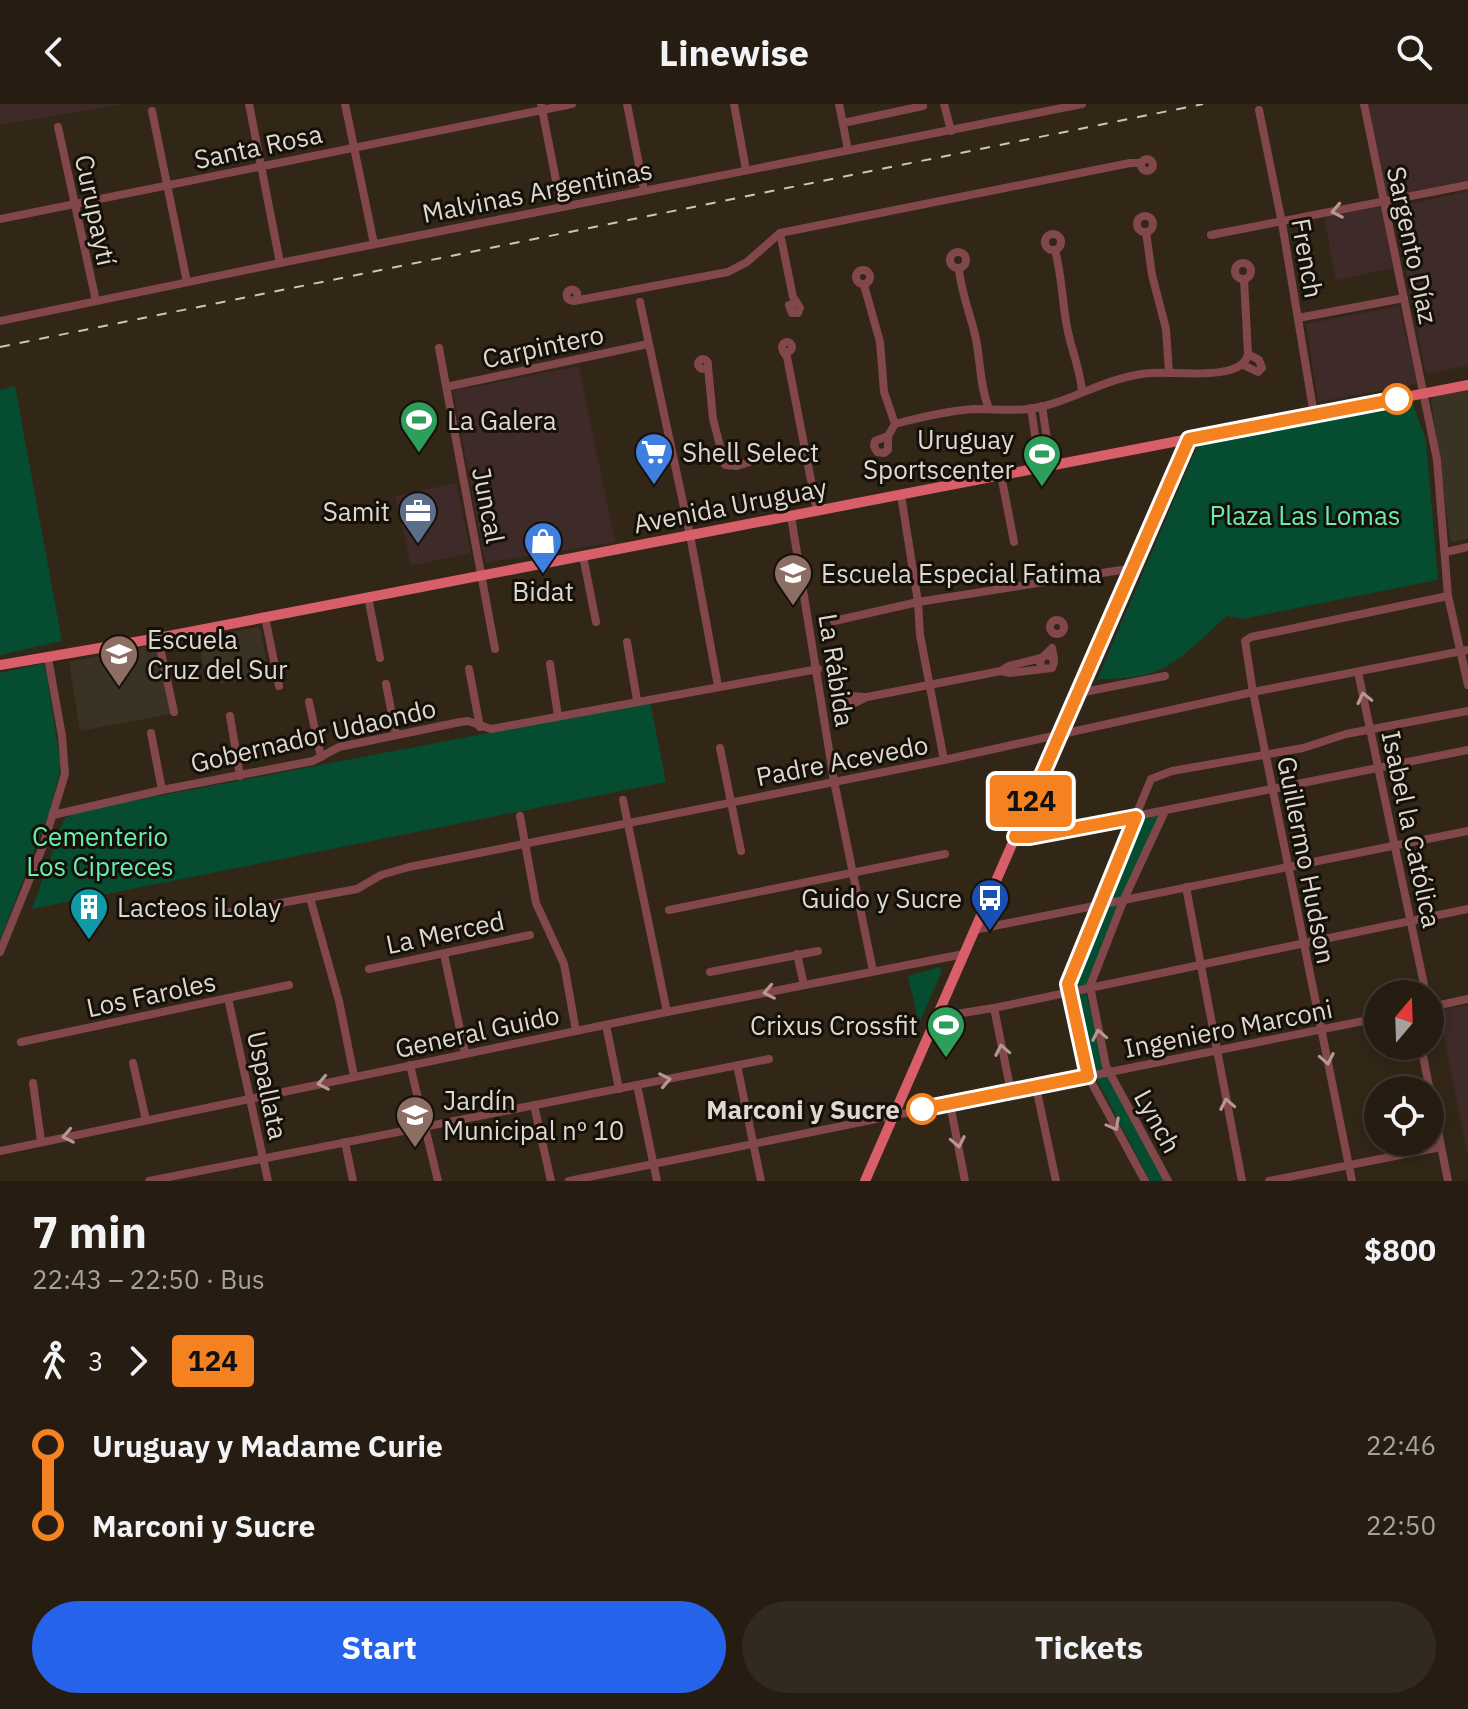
<!DOCTYPE html>
<meta charset="utf-8">
<style>
:root{--surface:#261c11;--page:#32291f;--text:#f1f3f6;--muted:#a4a19f;--line:#423a31;--accent:#2563eb}
body{margin:0;font-family:"IBM Plex Sans",sans-serif;background:var(--page);color:var(--text);height:100vh;display:flex;flex-direction:column;font-size:30px;white-space:nowrap}
*{box-sizing:border-box;margin:0}
p{font-size:26px;color:var(--muted)}
.icon{flex:none;width:44px;height:44px;fill:none;stroke:currentColor;stroke-width:2;stroke-linecap:round;stroke-linejoin:round}
.map{position:relative;height:1077px;overflow:hidden}
.drawer{display:flex;flex-direction:column;background:var(--surface);flex:1}
.drawer>*{flex:none}
.badge{padding:0 16px;border-radius:6px;font-size:28px;line-height:52px}
.needle{width:52px;rotate:19deg}
.buttons{position:absolute;left:1364px;top:876px;display:grid;gap:16px}
.buttons a{display:grid;place-items:center;width:80px;height:80px;border-radius:50%;background:var(--surface);box-shadow:0 4px 12px #0003,0 0 0 2px var(--line);font-size:40px}
.map>.badge{position:absolute;translate:-50% -50%;box-shadow:0 0 0 4px #fff}
.legs{display:flex;align-items:center;gap:12px;height:88px;padding:0 32px;font-size:26px}
.legs p{margin-inline-start:auto}
.head{display:flex;align-items:center;justify-content:space-between;height:136px;padding:0 32px}
h1{font-size:44px;font-weight:700;line-height:60px}
.button{display:flex;gap:16px;margin-top:auto;padding:16px 32px}
.button a{flex:1;height:92px;border-radius:48px;background:var(--accent);color:#fff;font-size:32px;font-weight:700;line-height:92px;text-align:center}
.button a+a{background:var(--page);color:var(--text)}
ul{padding:0 32px;list-style:none}
li{display:flex;align-items:center;gap:28px;height:80px;font-size:30px}
li i{display:grid;place-items:center;width:12px;height:100%;margin:0 10px;background:currentColor}
li i::after{content:'';width:20px;height:20px;margin:-10px;border:6px solid;border-radius:50%;background:var(--surface)}
li p{margin-inline-start:auto}
li:first-child i{background:linear-gradient(#0000 50%,currentColor 0)}
li:last-child i{background:linear-gradient(currentColor 50%,#0000 0)}
header{display:flex;justify-content:space-between;align-items:center;height:104px;padding:0 32px;background:var(--surface);font-size:36px;font-weight:700}
.map>svg:first-child{display:block}
.industrial{fill:#3e2a28}
.education{fill:#3a3222}
.green{fill:#054c31}
.lines{fill:none;stroke-linecap:round;stroke-linejoin:round}
.minor{stroke:#82474a;stroke-width:8}
.major{stroke:#d85f6a;stroke-width:10}
.rail{stroke:#cdc5bb;stroke-width:2;stroke-dasharray:10 10;stroke-linecap:butt}
.oneway{stroke:#b59793}
.line-1-casing{stroke:#fff;stroke-width:18}
.line-1{stroke:#f58220;stroke-width:12}
.stop-1-dot{fill:#fff;stroke:#f58220;stroke-width:4}
.labels{text-anchor:middle;dominant-baseline:central;stroke-width:6;stroke-linejoin:round;paint-order:stroke}
.street-label{font-size:26px;fill:#dfd8ce;stroke:#16100a}
.poi-label{font-size:26px;fill:#dfd8ce;stroke:#16100a;text-anchor:start}
.park-label{font-size:26px;fill:#68efb0;stroke:#16100a}
.stop-label{font-size:26px;font-weight:bold;fill:#dfd8ce;stroke:#16100a;text-anchor:end}
</style>
<header><svg class="icon" aria-label="back" viewBox="0 0 24 24"><path d="M15 5l-7 7 7 7"/></svg>Linewise<svg class="icon" aria-label="search" viewBox="0 0 24 24"><circle cx="10" cy="10" r="6"/><path d="M15 15l6 6"/></svg></header>
<div class="map">
<svg width="1468" height="1077" viewBox="0 0 1468 1077">
<rect width="100%" height="100%" fill="#322617"/>
<g class="industrial">
<path d="M0,0H124L0,21Z"/>
<path d="M1368,0H1468V78L1386,94Z"/>
<path d="M1468,87V262L1428,269L1425,267L1394,106L1396,103Z"/>
<path d="M1381,103L1393,164L1336,176L1324,113Z"/>
<path d="M1399,202L1417,280L1318,298L1306,220Z"/>
<path d="M579,262L615,438L485,459L453,287Z"/>
<path d="M456,379L471,449L411,462L395,392Z"/>
<path d="M1468,901V1053L1439,907Z"/>
</g>
<g class="education">
<path d="M1468,286V435L1453,438L1450,435L1431,295L1434,292Z"/>
<path d="M258,523L261,526L269,572L220,580L217,564L204,566L198,534Z"/>
<path d="M157,540L171,610L80,627L69,558Z"/>
</g>
<g class="green">
<path d="M15,282L62,537L0,551V286Z"/>
<path d="M1413,300L1426,337L1438,476L1243,515L1227,512C1206,530 1184,555 1159,566C1140,575 1117,574 1097,576L1196,345L1201,340Z"/>
<path d="M40,560L44,561L46,567L61,663L50,706L0,836V569Z"/>
<path d="M650,598L666,678L32,805L64,715L80,707Z"/>
<path d="M1159,711L1085,884L1104,964L1166,1077H1150L1092,966L1073,884L1102,803L1142,716Z"/>
<path d="M939,863L942,867L919,920L908,872Z"/>
</g>
<g class="lines">
<g class="minor">
<path d="M249,0L280,159"/>
<path d="M345,0L374,140"/>
<path d="M541,0L561,102"/>
<path d="M627,0L644,86"/>
<path d="M734,0L746,66"/>
<path d="M839,0L848,46"/>
<path d="M944,0L951,27"/>
<path d="M1364,0L1437,356L1448,492L1468,581"/>
<path d="M1259,6L1282,119L1314,311"/>
<path d="M152,7L187,178"/>
<path d="M843,19L923,2"/>
<path d="M58,23L96,197"/>
<circle cx="1147" cy="61" r="6"/>
<circle cx="1145" cy="120" r="8"/>
<path d="M0,115L572,0"/>
<path d="M1146,128L1152,171L1166,225L1169,269"/>
<path d="M780,129L793,193L800,204L798,209H792L789,201L797,199"/>
<circle cx="1053" cy="138" r="8"/>
<path d="M1211,131L1468,81"/>
<path d="M1055,146C1062,172 1062,197 1067,223C1071,245 1080,264 1082,287"/>
<circle cx="958" cy="156" r="8"/>
<circle cx="1243" cy="167" r="8"/>
<path d="M959,165C961,188 970,209 975,231C981,256 979,280 989,305"/>
<circle cx="863" cy="173" r="7"/>
<path d="M864,181L880,238L884,288L895,320"/>
<circle cx="572" cy="191" r="5.5"/>
<path d="M574,197L728,168L747,158L780,129L1130,59H1141"/>
<path d="M640,198L690,431L718,582"/>
<path d="M1298,214L1404,194"/>
<path d="M0,217L280,159L1082,0"/>
<circle cx="787" cy="243" r="5"/>
<path d="M439,244L495,545"/>
<path d="M783,247L787,253L817,407"/>
<circle cx="703" cy="260" r="5"/>
<path d="M1243,261L1258,268L1262,264L1259,256L1248,250"/>
<path d="M708,263L713,315L725,361L737,362L767,352L806,350"/>
<path d="M446,283L648,240"/>
<path d="M1042,302L1051,362"/>
<path d="M1031,304L1040,364"/>
<path d="M888,332L875,337L874,342L877,348L884,349L888,346V332L895,320C921,313 947,307 974,305C992,305 1011,307 1029,305C1072,299 1105,272 1152,269C1175,267 1243,278 1248,250L1244,175"/>
<path d="M1001,371L1014,438"/>
<path d="M901,391L918,498L920,531L944,656"/>
<path d="M791,412L834,677L873,867"/>
<path d="M1446,448L1468,443"/>
<path d="M583,452L596,518"/>
<path d="M368,493L380,554"/>
<path d="M265,513L279,582"/>
<circle cx="1057" cy="523" r="7"/>
<path d="M834,517L918,498L1134,464"/>
<path d="M158,534L174,608"/>
<path d="M627,538L637,596"/>
<path d="M1046,551L1052,553L1054,558L1052,564L1043,565L1039,557L1052,544L1054,555"/>
<path d="M1041,554L1009,562L1001,567L1010,569L1043,565"/>
<path d="M550,560L558,612"/>
<path d="M469,565L480,623"/>
<path d="M1358,568L1426,890"/>
<path d="M386,580L396,631"/>
<path d="M1079,589L1165,572"/>
<circle cx="845" cy="598" r="7"/>
<path d="M849,592L867,593L851,601"/>
<path d="M867,593L1001,567"/>
<path d="M309,598L321,653"/>
<path d="M230,612L240,672"/>
<path d="M151,629L162,686"/>
<path d="M720,644L741,747"/>
<path d="M623,696L667,908"/>
<path d="M1165,707L1124,795L1090,882L1106,962L1168,1077"/>
<path d="M53,711L162,686L313,657L339,643L460,618L468,617L491,625L818,565"/>
<path d="M520,712L536,799L564,860L576,927"/>
<path d="M1015,733H1030L1468,646"/>
<path d="M1186,783L1242,1077"/>
<path d="M310,794L339,897L354,972"/>
<path d="M669,806L945,750"/>
<path d="M226,809L357,785L381,771L409,763L944,656L1253,588L1468,546"/>
<path d="M974,826L1468,727"/>
<path d="M0,848L43,742L65,670L62,632L48,554"/>
<path d="M444,850L465,949"/>
<path d="M797,850L804,881"/>
<path d="M369,865L530,831"/>
<path d="M710,868L818,847"/>
<path d="M228,894L268,1077"/>
<path d="M1430,903L1468,895"/>
<path d="M994,904L1011,988"/>
<path d="M937,913L994,904L1468,805"/>
<path d="M606,921L619,985"/>
<path d="M21,938L289,881"/>
<path d="M1421,942L1448,1077"/>
<path d="M133,959L146,1016"/>
<path d="M410,961L438,1077"/>
<path d="M737,961L761,1077"/>
<path d="M33,979L41,1037"/>
<path d="M637,981L657,1077"/>
<path d="M1036,983L1056,1077"/>
<path d="M950,1000L965,1077"/>
<path d="M534,1001L551,1077"/>
<path d="M345,1038L353,1077"/>
<path d="M0,1047L667,908L964,850"/>
<path d="M149,1077L769,955"/>
<path d="M569,1077L1378,914"/>
<path d="M1145,1077L1088,972L1068,885L1099,800L1151,675L1172,667L1303,644L1346,630L1468,607"/>
<path d="M1269,1077L1441,1043"/>
<path d="M1352,1077L1253,588L1245,537L1251,533L1448,492"/>
</g>
<g class="major">
<path d="M0,561L158,534L1468,281"/>
<path d="M865,1077L1189,335"/>
</g>
<path class="rail" d="M0,243L1203,0"/>
</g>
<defs><path id="oneway-chevron" d="M-2-3.5L2.5 0L-2 3.5" fill="none" stroke-width="1.6" stroke-linecap="round" stroke-linejoin="round" transform="scale(2)"/></defs>
<g class="oneway">
<use href="#oneway-chevron" transform="translate(1337 107) rotate(169)"/>
<use href="#oneway-chevron" transform="translate(1364 594) rotate(-103)"/>
<use href="#oneway-chevron" transform="translate(769 888) rotate(169)"/>
<use href="#oneway-chevron" transform="translate(1099 931) rotate(-101)"/>
<use href="#oneway-chevron" transform="translate(1002 946) rotate(-101)"/>
<use href="#oneway-chevron" transform="translate(1327 955) rotate(79)"/>
<use href="#oneway-chevron" transform="translate(665 976) rotate(-11)"/>
<use href="#oneway-chevron" transform="translate(323 979) rotate(169)"/>
<use href="#oneway-chevron" transform="translate(1227 1000) rotate(-101)"/>
<use href="#oneway-chevron" transform="translate(1114 1021) rotate(61)"/>
<use href="#oneway-chevron" transform="translate(68 1032) rotate(169)"/>
<use href="#oneway-chevron" transform="translate(958 1038) rotate(79)"/>
</g>
<g class="lines">
<g class="line-1-casing">
<path id="line-1" d="M922,1005L1088,972L1068,880L1136,713L1030,733H1015L1189,335L1397,295"/>
</g>
<use href="#line-1" class="line-1"/>
</g>
<defs>
<g id="stadium-pin" transform="scale(2)"><path d="M0 17L-7.5 6A9.5 9.5 0 1 1 7.5 6Z" fill="#2e9e5b" stroke="#16100a"/><path d="M0-5a6.5 5 0 1 0 0 10a6.5 5 0 1 0 0-10ZM-3.5-1.8h7v3.6h-7Z" fill="#fff"/></g>
<g id="supermarket-pin" transform="scale(2)"><path d="M0 17L-7.5 6A9.5 9.5 0 1 1 7.5 6Z" fill="#3f7fe0" stroke="#16100a"/><path d="M-6-5.5h2.5l.6 2H6L4.5 2H-2.5L-4.4-4H-6ZM-1.5 3.2a1.3 1.3 0 1 0 .1 0ZM3 3.2a1.3 1.3 0 1 0 .1 0Z" fill="#fff"/></g>
<g id="office-pin" transform="scale(2)"><path d="M0 17L-7.5 6A9.5 9.5 0 1 1 7.5 6Z" fill="#5c6f8a" stroke="#16100a"/><path d="M-6-3h4V-5.5h4V-3h4V5H-6ZM-1-4.5V-3h2v-1.5ZM-6 0V1H6V0Z" fill="#fff"/></g>
<g id="shop-pin" transform="scale(2)"><path d="M0 17L-7.5 6A9.5 9.5 0 1 1 7.5 6Z" fill="#3f7fe0" stroke="#16100a"/><path d="M-5-2.5h2.3a2.7 3.5 0 0 1 5.4 0H5L5.5 6h-11ZM-1.5-2.5h3a1.5 2.3 0 0 0-3 0Z" fill="#fff"/></g>
<g id="school-pin" transform="scale(2)"><path d="M0 17L-7.5 6A9.5 9.5 0 1 1 7.5 6Z" fill="#8d6e63" stroke="#16100a"/><path d="M0-5L7-2L0 1L-7-2ZM-4 1L0 2.5L4 1V4Q0 6-4 4Z" fill="#fff"/></g>
<g id="bus-pin" transform="scale(2)"><path d="M0 17L-7.5 6A9.5 9.5 0 1 1 7.5 6Z" fill="#1a4fb4" stroke="#16100a"/><path d="M-5-6H5V4H4V6H2V4H-2V6H-4V4H-5ZM-3.5-4V0h7V-4ZM-3.5 1.2v1.5H-2V1.2ZM2 1.2v1.5H3.5V1.2Z" fill="#fff"/></g>
<g id="building-pin" transform="scale(2)"><path d="M0 17L-7.5 6A9.5 9.5 0 1 1 7.5 6Z" fill="#0f9aa8" stroke="#16100a"/><path d="M-4-6H4V6H1V3H-1V6H-4ZM-2.5-4.3h1.7v1.8h-1.7ZM.8-4.3h1.7v1.8H.8ZM-2.5-1h1.7V.8h-1.7ZM.8-1h1.7V.8H.8Z" fill="#fff"/></g>
</defs>
<g fill-rule="evenodd">
<use href="#stadium-pin" x="419" y="316"/>
<use href="#supermarket-pin" x="654" y="348"/>
<use href="#stadium-pin" x="1042" y="350"/>
<use href="#office-pin" x="418" y="407"/>
<use href="#shop-pin" x="543" y="437"/>
<use href="#school-pin" x="793" y="469"/>
<use href="#school-pin" x="119" y="550"/>
<use href="#bus-pin" x="990" y="794"/>
<use href="#building-pin" x="89" y="803"/>
<use href="#stadium-pin" x="946" y="921"/>
<use href="#school-pin" x="415" y="1011"/>
</g>
<g class="stop-1-dot">
<circle cx="1397" cy="295" r="14"/>
<circle cx="922" cy="1005" r="14"/>
</g>
<g class="labels">
<g class="street-label">
<text transform="translate(258 42) rotate(-12)">Santa Rosa</text>
<text transform="translate(537 87) rotate(-11)">Malvinas Argentinas</text>
<text transform="translate(96 106) rotate(78)">Curupaytí</text>
<text transform="translate(1413 141) rotate(78)">Sargento Díaz</text>
<text transform="translate(1308 154) rotate(80)">French</text>
<text transform="translate(543 242) rotate(-12)">Carpintero</text>
<text transform="translate(489 401) rotate(79)">Juncal</text>
<text transform="translate(730 401) rotate(-11)">Avenida Uruguay</text>
<text transform="translate(837 566) rotate(81)">La Rábida</text>
<text transform="translate(313 631) rotate(-13)">Gobernador Udaondo</text>
<text transform="translate(842 656) rotate(-11)">Padre Acevedo</text>
<text transform="translate(1412 725) rotate(78)">Isabel la Católica</text>
<text transform="translate(1307 756) rotate(79)">Guillermo Hudson</text>
<text transform="translate(445 828) rotate(-12)">La Merced</text>
<text transform="translate(151 890) rotate(-12)">Los Faroles</text>
<text transform="translate(1228 924) rotate(-11)">Ingeniero Marconi</text>
<text transform="translate(477 927) rotate(-12)">General Guido</text>
<text transform="translate(268 981) rotate(78)">Uspallata</text>
<text transform="translate(1158 1017) rotate(61)">Lynch</text>
</g>
<g class="poi-label">
<text x="447" y="316">La Galera</text>
<text x="1014" y="335" text-anchor="end">Uruguay<tspan x="1014" dy="30">Sportscenter</tspan></text>
<text x="682" y="348">Shell Select</text>
<text x="390" y="407" text-anchor="end">Samit</text>
<text x="821" y="469">Escuela Especial Fatima</text>
<text x="543" y="487" text-anchor="middle">Bidat</text>
<text x="147" y="535">Escuela<tspan x="147" dy="30">Cruz del Sur</tspan></text>
<text x="962" y="794" text-anchor="end">Guido y Sucre</text>
<text x="117" y="803">Lacteos iLolay</text>
<text x="918" y="921" text-anchor="end">Crixus Crossfit</text>
<text x="443" y="996">Jardín<tspan x="443" dy="30">Municipal nº 10</tspan></text>
</g>
<g class="park-label">
<text x="1305" y="411">Plaza Las Lomas</text>
<text x="100" y="732">Cementerio<tspan x="100" dy="30">Los Cipreces</tspan></text>
</g>
<g class="stop-label">
<text x="900" y="1005">Marconi y Sucre</text>
</g>
</g>
</svg>
<div class="buttons">
<a><svg class="needle" viewBox="-14 -14 28 28"><path d="M0-13l5 13h-10z" fill="#e53935"/><path d="M0 13l5-13h-10z" fill="#a4a19f"/></svg></a>
<a><svg class="icon" aria-label="locate" viewBox="0 0 24 24"><circle cx="12" cy="12" r="6"/><path d="M12 2v4M12 18v4M2 12h4M18 12h4"/></svg></a>
</div>
<b class="badge" style="left:1031px;top:697px;background:#f58220;color:#111">124</b>
</div>
<section class="drawer">
<div class="head"><div><h1>7 min</h1><p>22:43 – 22:50 · Bus</p></div><b>$800</b></div>
<div class="legs"><svg class="icon" aria-label="walk" viewBox="0 0 24 24"><circle cx="13" cy="4" r="2"/><path d="M13 8l-2 6 4 7M11 14l-3 7M7 12l3-4h3l4 4"/></svg>3<svg class="icon" aria-label="forward" viewBox="0 0 24 24"><path d="M9 5l7 7-7 7"/></svg><b class="badge" style="background:#f58220;color:#111">124</b></div>
<ul>
<li><i style="color:#f58220"></i><b>Uruguay y Madame Curie</b><p>22:46</p></li>
<li><i style="color:#f58220"></i><b>Marconi y Sucre</b><p>22:50</p></li>
</ul>
<div class="button"><a>Start</a><a>Tickets</a></div>
</section>
